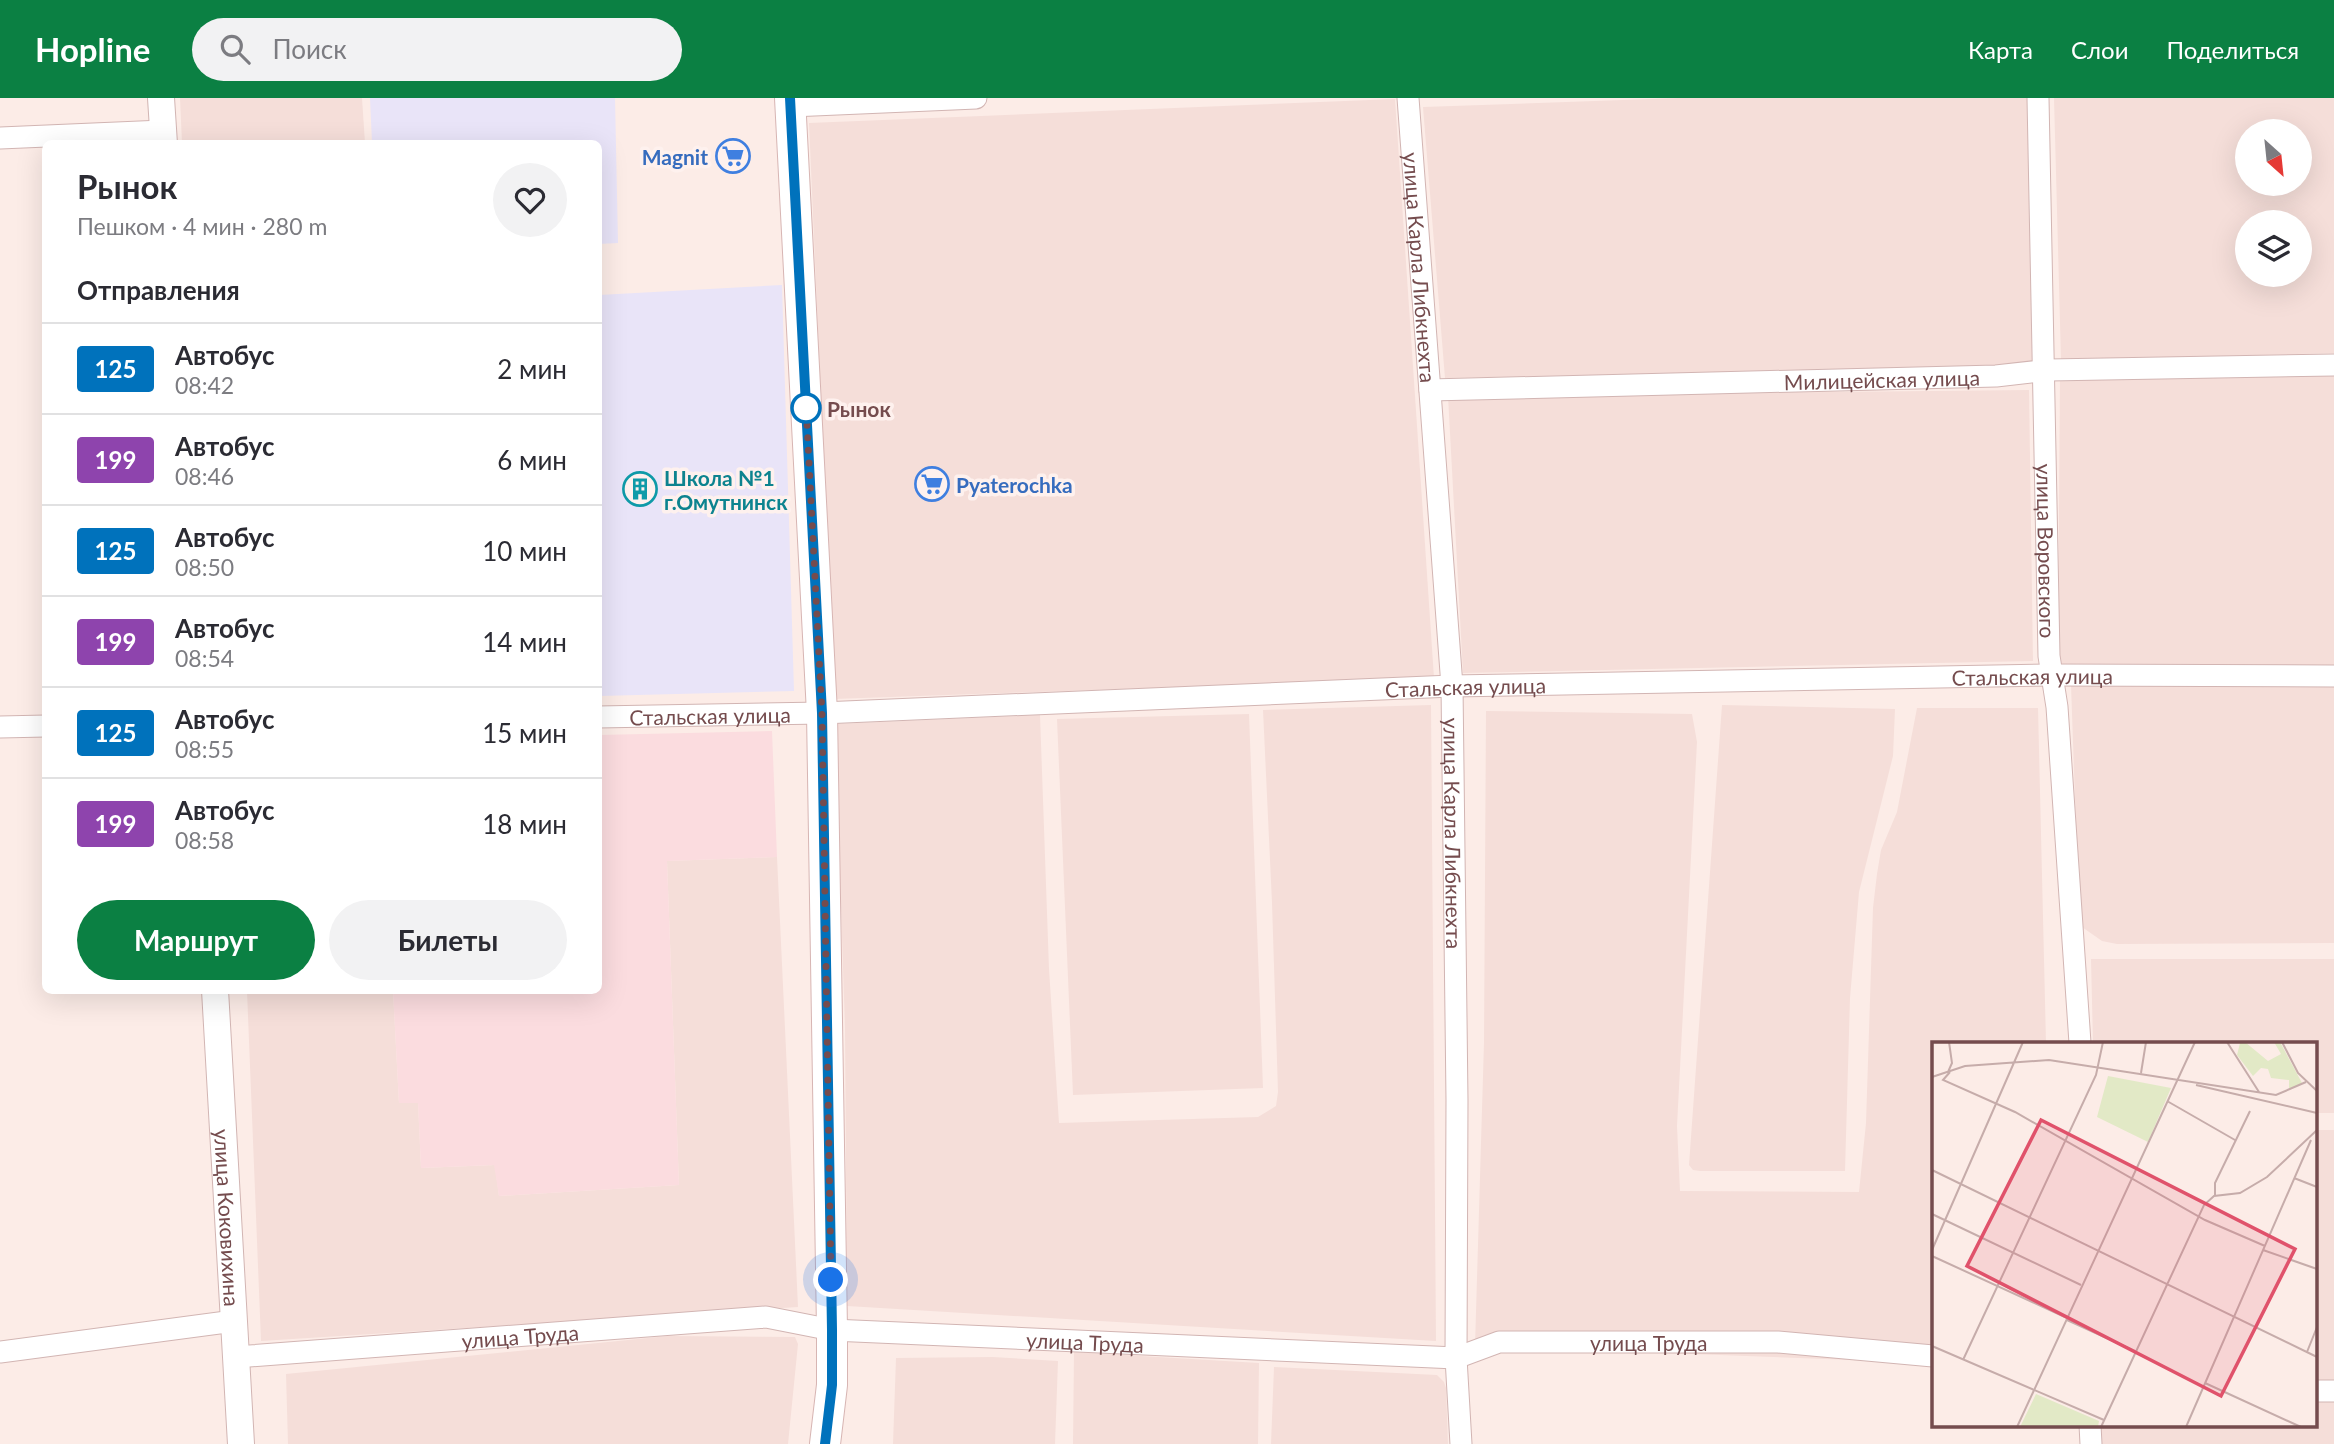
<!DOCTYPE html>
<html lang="ru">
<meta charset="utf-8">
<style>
:root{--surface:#fff;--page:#f2f2f3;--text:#2b2b33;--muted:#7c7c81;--line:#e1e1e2;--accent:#0b8043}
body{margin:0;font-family:Lato,sans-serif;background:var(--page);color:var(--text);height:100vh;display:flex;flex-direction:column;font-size:26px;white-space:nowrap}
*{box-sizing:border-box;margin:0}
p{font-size:23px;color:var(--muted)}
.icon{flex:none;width:38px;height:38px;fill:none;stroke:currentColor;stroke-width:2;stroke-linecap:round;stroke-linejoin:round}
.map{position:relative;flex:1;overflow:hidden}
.side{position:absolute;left:42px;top:42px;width:560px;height:854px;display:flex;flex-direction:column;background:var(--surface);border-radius:10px;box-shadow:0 7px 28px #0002}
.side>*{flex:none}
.badge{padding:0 14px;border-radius:5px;font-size:24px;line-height:46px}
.needle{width:46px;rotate:153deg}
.tools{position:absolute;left:2235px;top:21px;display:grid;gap:14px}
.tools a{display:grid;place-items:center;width:77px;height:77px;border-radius:50%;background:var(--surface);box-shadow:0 7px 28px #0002;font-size:35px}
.you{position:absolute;width:35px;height:35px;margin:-18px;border:5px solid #fff;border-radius:50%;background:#1a73e8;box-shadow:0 0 0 10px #1a73e833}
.map>.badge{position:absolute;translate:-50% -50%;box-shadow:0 0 0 4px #fff}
h2{padding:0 35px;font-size:26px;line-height:63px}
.round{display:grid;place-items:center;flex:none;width:74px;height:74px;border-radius:37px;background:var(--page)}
.overview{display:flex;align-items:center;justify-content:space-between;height:119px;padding:0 35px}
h1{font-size:33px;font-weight:700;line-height:52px}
.button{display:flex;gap:14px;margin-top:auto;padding:14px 35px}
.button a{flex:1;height:80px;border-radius:42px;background:var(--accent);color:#fff;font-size:28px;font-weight:700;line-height:80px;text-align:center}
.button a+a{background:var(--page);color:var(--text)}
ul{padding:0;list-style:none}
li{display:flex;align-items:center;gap:21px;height:91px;padding:0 35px;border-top:2px solid var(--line)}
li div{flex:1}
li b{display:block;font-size:26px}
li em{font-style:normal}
li .badge{min-width:77px;font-weight:700;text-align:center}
header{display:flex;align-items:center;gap:42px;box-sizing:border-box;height:98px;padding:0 35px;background:var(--accent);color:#fff}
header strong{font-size:33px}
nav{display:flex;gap:38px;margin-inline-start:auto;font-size:24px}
.search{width:490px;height:63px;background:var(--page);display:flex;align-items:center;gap:18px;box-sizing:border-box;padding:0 24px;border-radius:38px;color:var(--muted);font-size:26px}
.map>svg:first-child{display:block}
.residential{fill:#f5ded9;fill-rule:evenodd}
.commercial{fill:#fbdcdf}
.education{fill:#e9e4f8}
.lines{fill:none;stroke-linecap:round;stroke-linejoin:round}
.minor-casing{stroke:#d2b5b3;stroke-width:23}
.tertiary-casing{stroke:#d2b5b3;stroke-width:28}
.secondary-casing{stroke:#d7b5b3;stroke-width:32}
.minor{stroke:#fff;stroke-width:21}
.tertiary{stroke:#fff;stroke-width:26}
.secondary{stroke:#fff;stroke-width:30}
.line-casing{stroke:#fff;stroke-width:16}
.line{stroke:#0072bc;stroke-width:10}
.walk{stroke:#754c4e;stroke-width:7;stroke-dasharray:0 12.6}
.stop-dot{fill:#fff;stroke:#0072bc;stroke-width:3.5}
.labels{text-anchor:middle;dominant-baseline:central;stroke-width:7;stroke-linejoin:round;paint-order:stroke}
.shop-label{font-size:21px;font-weight:bold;fill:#366cbe;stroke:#fef1ee;text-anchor:end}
.street-label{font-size:21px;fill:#754c4e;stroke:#fef1ee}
.stop-label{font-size:21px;font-weight:bold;fill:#754c4e;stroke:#fef1ee;text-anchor:start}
.culture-label{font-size:21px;font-weight:bold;fill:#0d838f;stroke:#fef1ee;text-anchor:start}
.inset-road{fill:none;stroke:#c6acaa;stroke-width:2}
.view{fill:#e0526b;fill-opacity:0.15;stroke:#e0526b;stroke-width:3.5}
.inset-edge{fill:none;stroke:#754c4e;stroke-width:3.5}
</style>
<header>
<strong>Hopline</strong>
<div class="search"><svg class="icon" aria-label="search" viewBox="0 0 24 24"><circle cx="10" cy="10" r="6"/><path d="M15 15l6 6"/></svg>Поиск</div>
<nav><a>Карта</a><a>Слои</a><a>Поделиться</a></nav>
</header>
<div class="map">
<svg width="2334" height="1346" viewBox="0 0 2334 1346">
<rect width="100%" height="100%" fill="#fcece7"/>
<g class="residential">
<path d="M180,0H362L365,45H182Z"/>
<path d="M1679,0H2030L2033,268L1445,280L1423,9Z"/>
<path d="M2054,0H2334V255L2061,262ZM2247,33H2300V86H2247ZM2247,124H2300V177H2247Z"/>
<path d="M1395,1L1434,580L834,601L809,25Z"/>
<path d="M2334,277V569H2067L2060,564L2058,559L2060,279Z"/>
<path d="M2029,292L2033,563L1463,575L1448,298Z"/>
<path d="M2071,587L2334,589V845L2117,846L2102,843L2082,829L2079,815Z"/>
<path d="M1431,607L1436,1243L847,1208L845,930L835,626L1040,617L1049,871L1059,1025L1258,1019L1276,1008L1278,994L1272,805L1263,612Z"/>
<path d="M1722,607L1895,611L1893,658L1859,794L1850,900L1845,1073H1700L1693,1072L1689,1067Z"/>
<path d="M1917,610H2038L2046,945H1933V1265L1475,1248L1484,944L1486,613L1692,616L1697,644L1677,1028L1680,1093L1859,1094L1866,1025L1873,810L1877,776L1881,752L1897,714Z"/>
<path d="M1249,616L1263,990L1073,997L1057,621Z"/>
<path d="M777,759L798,1209L261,1243L247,893H393L399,1005L418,1004L421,1070L495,1067L499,1098L679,1087L667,763Z"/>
<path d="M2091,861H2334V1015H2315V945H2093Z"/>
<rect x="2315" y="1032" width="19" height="253"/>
<path d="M668,1238L795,1239L798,1246L788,1346H288L286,1276Z"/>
<path d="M1074,1254L1259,1265L1258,1346H1073Z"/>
<path d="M993,1259L1058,1263L1055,1346H893L896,1260Z"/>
<path d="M1274,1269L1437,1277L1444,1284L1446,1290L1448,1346H1271Z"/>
<path d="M2315,1300H2334V1346H2098L2097,1327H2315Z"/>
</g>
<path class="commercial" d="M772,633L777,759L667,763L679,1087L499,1098L494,1067L421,1070L418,1005H399L393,893L598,892L599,637Z"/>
<g class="education">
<path d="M370,0H615L618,145L599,146L598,46L372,45Z"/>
<path d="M782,187L794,593L599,598V197Z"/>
</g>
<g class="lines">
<g class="minor-casing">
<g id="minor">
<path id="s1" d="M1408,0L1452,588L1457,1002L1456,1260L1461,1346"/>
<path id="s2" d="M2038,0L2049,558L2057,609L2080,945"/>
<path d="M791,8L976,0"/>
<path d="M0,40L163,33"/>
<path id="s3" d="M1430,292L1996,278L2049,272L2334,267"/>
<path id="s4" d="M598,619L822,615L1452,588L2051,577L2334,578"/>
<path d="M0,629L46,628"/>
<path d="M0,1254L234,1223"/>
<path id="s5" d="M236,1259L766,1219L832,1232L1456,1260L1499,1244H1778L1933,1258"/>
<path d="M2315,1293H2334"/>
<path d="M2090,1327L2091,1346"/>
</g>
</g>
<g class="tertiary-casing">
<g id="tertiary">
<path d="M161,0L164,46"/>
<path id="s6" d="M215,892L241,1346"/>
</g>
</g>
<g class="secondary-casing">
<path id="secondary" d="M790,0L822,615L832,1232V1287L825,1346"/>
</g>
<use href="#minor" class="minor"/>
<use href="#tertiary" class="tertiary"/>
<use href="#secondary" class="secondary"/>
</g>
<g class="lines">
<g class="line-casing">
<path id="line" d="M790,0L822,615L832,1232V1287L825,1346"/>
</g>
<use href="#line" class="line"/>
<path class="walk" d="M806,310V306L822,615L831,1182"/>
</g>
<defs>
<g id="supermarket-ring" transform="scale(1.75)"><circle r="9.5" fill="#fef1ee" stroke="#3f7fe0" stroke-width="1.5"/><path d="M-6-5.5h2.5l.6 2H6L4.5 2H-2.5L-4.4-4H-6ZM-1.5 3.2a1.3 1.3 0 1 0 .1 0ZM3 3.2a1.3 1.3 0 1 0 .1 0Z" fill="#3f7fe0"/></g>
<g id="building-ring" transform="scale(1.75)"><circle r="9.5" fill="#fef1ee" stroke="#0f9aa8" stroke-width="1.5"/><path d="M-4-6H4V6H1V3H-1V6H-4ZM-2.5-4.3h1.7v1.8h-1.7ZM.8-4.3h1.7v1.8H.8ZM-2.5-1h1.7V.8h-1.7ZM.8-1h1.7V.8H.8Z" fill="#0f9aa8"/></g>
</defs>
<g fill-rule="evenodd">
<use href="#supermarket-ring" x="733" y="58"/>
<use href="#supermarket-ring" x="932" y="386"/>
<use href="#building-ring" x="640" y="391"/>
</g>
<circle class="stop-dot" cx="806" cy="310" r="14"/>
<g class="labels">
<g class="shop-label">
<text x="708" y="58">Magnit</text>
<text x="956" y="386" text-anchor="start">Pyaterochka</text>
</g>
<g class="street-label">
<text stroke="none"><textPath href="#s1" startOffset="170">улица Карла Либкнехта</textPath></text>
<text stroke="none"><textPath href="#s3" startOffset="452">Милицейская улица</textPath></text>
<text stroke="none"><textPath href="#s2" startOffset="453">улица Воровского</textPath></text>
<text stroke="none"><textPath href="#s4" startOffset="1435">Стальская улица</textPath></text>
<text stroke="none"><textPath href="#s4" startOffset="868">Стальская улица</textPath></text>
<text stroke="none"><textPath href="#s4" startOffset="112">Стальская улица</textPath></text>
<text stroke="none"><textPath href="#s1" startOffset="737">улица Карла Либкнехта</textPath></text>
<text stroke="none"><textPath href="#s6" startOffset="228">улица Коковихина</textPath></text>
<text stroke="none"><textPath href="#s5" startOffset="285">улица Труда</textPath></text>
<text stroke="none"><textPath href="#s5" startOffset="852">улица Труда</textPath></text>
<text stroke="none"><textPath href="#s5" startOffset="1419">улица Труда</textPath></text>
</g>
<g class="stop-label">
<text x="827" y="310">Рынок</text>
</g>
<g class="culture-label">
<text x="664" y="379">Школа №1<tspan x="664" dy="24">г.Омутнинск</tspan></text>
</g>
</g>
<g transform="translate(1932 944)">
<rect width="385" height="385" fill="#fcece7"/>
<path d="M313,0L336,19L349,12L342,0H348L370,41L357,48V38L339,36L336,27L329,26L321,34L305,13L308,1ZM176,34L239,46L216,100L165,75ZM104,352L167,379L166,385H88Z" fill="#e2e9c6"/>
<path class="inset-road" d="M295,0L327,50M350,0L366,31L385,49M16,30L20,21L17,0M18,30L11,38L83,70L273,178L333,204M209,31L214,0M0,35L33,24L117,18L344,53L374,40M264,43L385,71M235,59L303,98M0,128L385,315M362,136L385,145M283,154V141L318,69M0,172L149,243M0,208L91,0M331,208L385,227M0,214L135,276M135,278L203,309M0,304L172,378M375,310L385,285M31,318L164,33L171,0M273,341L369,385M85,385L263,0M169,385L272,163L282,154L308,151L335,135L385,88M254,385L379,98"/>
<path class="view" d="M109,78L363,207L289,354L35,224Z"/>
<rect width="385" height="385" class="inset-edge"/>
</g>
</svg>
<div class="tools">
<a><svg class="needle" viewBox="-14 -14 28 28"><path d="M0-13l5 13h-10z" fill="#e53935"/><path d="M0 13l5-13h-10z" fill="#7c7c81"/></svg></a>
<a><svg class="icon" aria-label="layers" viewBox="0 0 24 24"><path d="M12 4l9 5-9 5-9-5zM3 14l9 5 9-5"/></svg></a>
</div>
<div class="you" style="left:831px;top:1182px"></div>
<section class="side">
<div class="overview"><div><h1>Рынок</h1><p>Пешком · 4 мин · 280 m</p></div><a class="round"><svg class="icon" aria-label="heart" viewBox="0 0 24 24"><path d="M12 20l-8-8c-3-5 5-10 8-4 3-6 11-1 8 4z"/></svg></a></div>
<h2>Отправления</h2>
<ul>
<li><span class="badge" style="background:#0072bc;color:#fff">125</span><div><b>Автобус</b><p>08:42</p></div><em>2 мин</em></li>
<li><span class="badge" style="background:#8e44ad;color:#fff">199</span><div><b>Автобус</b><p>08:46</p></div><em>6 мин</em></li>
<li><span class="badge" style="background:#0072bc;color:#fff">125</span><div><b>Автобус</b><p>08:50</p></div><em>10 мин</em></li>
<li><span class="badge" style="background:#8e44ad;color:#fff">199</span><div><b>Автобус</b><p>08:54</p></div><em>14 мин</em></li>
<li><span class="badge" style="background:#0072bc;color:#fff">125</span><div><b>Автобус</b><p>08:55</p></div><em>15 мин</em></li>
<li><span class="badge" style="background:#8e44ad;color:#fff">199</span><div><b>Автобус</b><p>08:58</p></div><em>18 мин</em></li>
</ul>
<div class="button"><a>Маршрут</a><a>Билеты</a></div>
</section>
</div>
